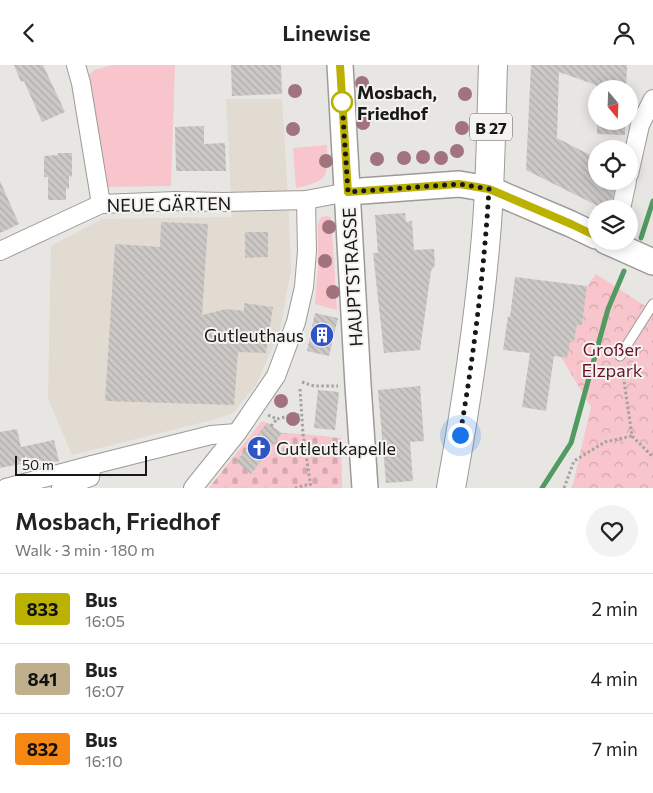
<!DOCTYPE html>
<meta charset="utf-8">
<style>
:root{--surface:#fff;--page:#f2f2f2;--text:#222;--muted:#767676;--line:#e0e0e0}
body{margin:0;font-family:Commissioner,sans-serif;background:var(--page);color:var(--text);height:100vh;display:flex;flex-direction:column;font-size:19px;white-space:nowrap}
*{box-sizing:border-box;margin:0}
p{font-size:16px;color:var(--muted)}
.icon{flex:none;width:28px;height:28px;fill:none;stroke:currentColor;stroke-width:2;stroke-linecap:round;stroke-linejoin:round}
.map{position:relative;height:423px;overflow:hidden}
.sheet{display:flex;flex-direction:column;background:var(--surface);flex:1}
.sheet>*{flex:none}
.badge{padding:0 10px;border-radius:4px;font-size:18px;line-height:32px}
.needle{width:32px;rotate:161deg}
.buttons{position:absolute;left:588px;top:15px;display:grid;gap:10px}
.buttons a{display:grid;place-items:center;width:50px;height:50px;border-radius:50%;background:var(--surface);box-shadow:0 2px 12px #0003;font-size:25px}
.scale{position:absolute;left:15px;bottom:12px;width:132px;box-sizing:border-box;padding-left:5px;border:2px solid #181817;border-top:0;font-size:14px;line-height:18px;white-space:nowrap;color:#181817;-webkit-text-stroke:4px #f5f3f0;paint-order:stroke}
.you{position:absolute;width:25px;height:25px;margin:-12px;border:4px solid #fff;border-radius:50%;background:#1a73e8;box-shadow:0 0 0 8px #1a73e833}
.map>.badge{position:absolute;translate:-50% -50%;box-shadow:0 0 0 2px #fff}
.round{display:grid;place-items:center;flex:none;width:52px;height:52px;border-radius:26px;background:var(--page)}
.overview{display:flex;align-items:center;justify-content:space-between;height:85px;padding:0 15px}
h1{font-size:24px;font-weight:600;line-height:38px}
ul{padding:0;list-style:none}
li{display:flex;align-items:center;gap:15px;height:70px;padding:0 15px;border-top:1px solid var(--line)}
li div{flex:1}
li b{display:block;font-size:19px}
li em{font-style:normal}
li .badge{min-width:55px;font-weight:700;text-align:center}
header{display:flex;justify-content:space-between;align-items:center;height:65px;padding:0 15px;background:var(--surface);font-size:22px;font-weight:600}
.map>svg:first-child{display:block}
.built{fill:#e1dbd2}
.grass{fill:#f7c5cb}
.cemetery{fill:url(#cemetery-stones)}
.park{fill:url(#park-crowns)}
.lines{fill:none;stroke-linecap:round;stroke-linejoin:round}
.stream{stroke:#519a61;stroke-width:5}
.building{fill:url(#building-back-hatch)}
.lane-casing{stroke:#9d9b98;stroke-width:11}
.street-casing{stroke:#9d9b98;stroke-width:20}
.secondary-casing{stroke:#9d9b98;stroke-width:28}
.primary-casing{stroke:#9d9b98;stroke-width:30}
.path{stroke:#a4a3a1;stroke-width:3;stroke-dasharray:2.5 2.5;stroke-linecap:butt}
.lane{stroke:#fff;stroke-width:9}
.street{stroke:#fff;stroke-width:18}
.secondary{stroke:#fff;stroke-width:25}
.primary{stroke:#fff;stroke-width:28}
.tree{fill:#a1737e}
.line-casing{stroke:#fff;stroke-width:11}
.line{stroke:#bbb101;stroke-width:8}
.walk{stroke:#181817;stroke-width:5;stroke-dasharray:0 9}
.stop-dot{fill:#fff;stroke:#bbb101;stroke-width:2.5}
.labels{text-anchor:middle;dominant-baseline:central;stroke-width:4;stroke-linejoin:round;paint-order:stroke}
.shield{fill:#f5f3f0;stroke:#5a5a58;stroke-width:1}
.shield-label{font-size:16px;font-weight:bold;fill:#181817}
.stop-label{font-size:18px;font-weight:bold;fill:#181817;stroke:#f5f3f0;text-anchor:start}
.street-label{font-size:18px;fill:#181817;stroke:#f5f3f0}
.poi-label{font-size:18px;fill:#181817;stroke:#f5f3f0;text-anchor:end}
.park-label{font-size:18px;fill:#67152b;stroke:#f5f3f0}
</style>
<header><svg class="icon" aria-label="back" viewBox="0 0 24 24"><path d="M15 5l-7 7 7 7"/></svg>Linewise<svg class="icon" aria-label="person" viewBox="0 0 24 24"><circle cx="12" cy="8" r="4"/><path d="M4 21q1-7 8-7t8 7"/></svg></header>
<div class="map">
<svg width="653" height="423" viewBox="0 0 653 423">
<defs>
<pattern id="cemetery-stones" width="16" height="16" patternUnits="userSpaceOnUse" patternTransform="scale(1.25)"><rect width="16" height="16" fill="#f7c5cb"/><path d="M2 7V4a2 2 0 0 1 4 0v3zM10 15v-3a2 2 0 0 1 4 0v3z" fill="#d3a8ae"/></pattern>
<pattern id="park-crowns" width="20" height="18" patternUnits="userSpaceOnUse" patternTransform="scale(1.25)"><rect width="20" height="18" fill="#f7c5cb"/><path d="M2 6a3 3 0 1 1 6 0M12 15a3 3 0 1 1 6 0" fill="none" stroke="#d3a8ae"/></pattern>
<pattern id="building-back-hatch" width="6" height="6" patternUnits="userSpaceOnUse" patternTransform="scale(1.25)"><rect width="6" height="6" fill="#cbc8c6"/><path d="M-1 5l2 2M0 0l6 6M5-1l2 2" fill="none" stroke="#aeaba9"/></pattern>
</defs>
<rect width="100%" height="100%" fill="#e7e6e3"/>
<path class="built" d="M226,34H282L289,151L291,206L280,265L256,320L233,348L216,354L72,390L48,334L51,181L102,154L232,152Z"/>
<g class="grass">
<path d="M113,0H175L171,121L98,122L81,18L94,5Z"/>
<path d="M327,80C328,112 329,116 296,123L293,83Z"/>
<path d="M327,151L331,153L337,245L315,239L318,203V158L321,152Z"/>
</g>
<path class="cemetery" d="M262,356L267,358L282,368L303,369L341,373L342,423H209Z"/>
<path class="park" d="M596,209L653,246V423H572L591,342L561,292L567,293L569,277H574L577,260H582L587,221Z"/>
<g class="lines">
<g class="stream">
<path d="M641,173L653,136"/>
<path d="M542,423L571,378L608,244L624,206"/>
</g>
</g>
<g class="building">
<path d="M14,0H43L65,47L42,57L24,16L21,17Z"/>
<path d="M231,0H281L282,29L232,31Z"/>
<path d="M531,0H627L626,24H596V20L559,7L557,73L596,93V116H616L613,125L614,126L610,144H604L526,105Z"/>
<path d="M597,56H625V70L597,69Z"/>
<path d="M204,61V79L225,78L226,106H176L175,62Z"/>
<path d="M58,88H72V112L69,111V124L66,123V135H48V112H44V91L58,90Z"/>
<path d="M0,116L19,159L0,168Z"/>
<path d="M405,148L406,157L412,156L414,185L434,184L435,200L431,206L420,285L384,288L373,188H378L375,150Z"/>
<path d="M161,157L208,159L202,250L226,244L244,246V238L273,242L266,288L238,287L234,340L105,336L115,179L160,182Z"/>
<path d="M245,167H268V192L245,193Z"/>
<path d="M515,212L587,221L582,260H577L574,277H570L567,293L554,291L546,346L522,342L530,288L503,285L508,251L510,252Z"/>
<path d="M315,248L338,253L329,291L307,286Z"/>
<path d="M420,321L424,376L410,377L413,416L386,418L378,325Z"/>
<path d="M318,325L339,327L335,365L314,363Z"/>
<path d="M267,358L282,368L251,409L236,397Z"/>
<path d="M17,364L21,382L54,375L59,396L42,400L41,395L0,403V367Z"/>
</g>
<g class="lines">
<g class="lane-casing">
<path id="lane" d="M620,291L653,239"/>
</g>
<g class="street-casing">
<g id="street">
<path d="M76,0L81,18L101,139"/>
<path d="M629,109L640,60L653,34"/>
<path d="M621,144L627,116"/>
<path d="M0,186L101,139L176,136L223,137L306,135L348,127"/>
<path d="M6,423L92,400L211,370L237,368"/>
<path d="M61,423L90,412L92,400"/>
<path d="M193,423L237,368L276,311L296,257L304,222L307,186L306,135"/>
</g>
</g>
<g class="secondary-casing">
<g id="secondary">
<path d="M340,0L358,320L365,423"/>
<path d="M348,127L459,119L489,124L571,159L596,171"/>
<path d="M606,176L653,197"/>
</g>
</g>
<g class="primary-casing">
<path id="primary" d="M451,423C466,340 479,255 486,171C491,114 491,57 493,0"/>
</g>
<g class="path">
<path d="M622,302L632,371L653,392"/>
<path d="M302,317L314,321H338"/>
<path d="M300,324L303,369L311,423"/>
<path d="M268,350L277,354L293,350H301"/>
<path d="M271,361L277,354"/>
<path d="M295,423L310,419"/>
<path d="M564,423L574,396L605,377L632,371"/>
</g>
<use href="#lane" class="lane"/>
<use href="#street" class="street"/>
<use href="#secondary" class="secondary"/>
<use href="#primary" class="primary"/>
</g>
<g class="tree">
<circle cx="362" cy="18" r="7"/>
<circle cx="295" cy="26" r="7"/>
<circle cx="465" cy="29" r="7"/>
<circle cx="363" cy="58" r="7"/>
<circle cx="462" cy="63" r="7"/>
<circle cx="293" cy="64" r="7"/>
<circle cx="457" cy="86" r="7"/>
<circle cx="423" cy="92" r="7"/>
<circle cx="404" cy="93" r="7"/>
<circle cx="441" cy="93" r="7"/>
<circle cx="377" cy="94" r="7"/>
<circle cx="326" cy="96" r="7"/>
<circle cx="329" cy="162" r="7"/>
<circle cx="325" cy="196" r="7"/>
<circle cx="333" cy="227" r="7"/>
<circle cx="281" cy="336" r="7"/>
<circle cx="293" cy="354" r="7"/>
</g>
<g class="lines">
<g class="line-casing">
<path id="line" d="M340,0L348,127L459,119L489,124L571,159L596,171"/>
</g>
<use href="#line" class="line"/>
<path class="walk" d="M342,37V36L348,127L459,119L489,124C484,206 474,289 460,370"/>
</g>
<defs>
<g id="building-disc" transform="scale(1.25)"><circle r="9.5" fill="#3054c4" stroke="#f5f3f0"/><path d="M-4-6H4V6H1V3H-1V6H-4ZM-2.5-4.3h1.7v1.8h-1.7ZM.8-4.3h1.7v1.8H.8ZM-2.5-1h1.7V.8h-1.7ZM.8-1h1.7V.8H.8Z" fill="#fff"/></g>
<g id="church-disc" transform="scale(1.25)"><circle r="9.5" fill="#3054c4" stroke="#f5f3f0"/><path d="M-1.2-6h2.4v3.5h3.3v2.4h-3.3V6h-2.4V-.1h-3.3v-2.4h3.3Z" fill="#fff"/></g>
</defs>
<g fill-rule="evenodd">
<use href="#building-disc" x="322" y="270"/>
<use href="#church-disc" x="259" y="383"/>
</g>
<circle class="stop-dot" cx="342" cy="37" r="10"/>
<g class="labels">
<rect class="shield" x="470" y="48.5" width="42" height="27" rx="4"/>
<g class="shield-label">
<text x="491" y="62">B 27</text>
</g>
<g class="stop-label">
<text x="357" y="27">Mosbach,<tspan x="357" dy="21">Friedhof</tspan></text>
</g>
<g class="street-label">
<text transform="translate(169 139) rotate(-1)">NEUE GÄRTEN</text>
<text transform="translate(352 212) rotate(-93)">HAUPTSTRASSE</text>
</g>
<g class="poi-label">
<text x="304" y="270">Gutleuthaus</text>
<text x="276" y="383" text-anchor="start">Gutleutkapelle</text>
</g>
<g class="park-label">
<text x="612" y="284">Großer<tspan x="612" dy="21">Elzpark</tspan></text>
</g>
</g>
</svg>
<div class="buttons">
<a><svg class="needle" viewBox="-14 -14 28 28"><path d="M0-13l5 13h-10z" fill="#e53935"/><path d="M0 13l5-13h-10z" fill="#767676"/></svg></a>
<a><svg class="icon" aria-label="locate" viewBox="0 0 24 24"><circle cx="12" cy="12" r="6"/><path d="M12 2v4M12 18v4M2 12h4M18 12h4"/></svg></a>
<a><svg class="icon" aria-label="layers" viewBox="0 0 24 24"><path d="M12 4l9 5-9 5-9-5zM3 14l9 5 9-5"/></svg></a>
</div>
<div class="scale">50 m</div>
<div class="you" style="left:460px;top:370px"></div>
</div>
<section class="sheet">
<div class="overview"><div><h1>Mosbach, Friedhof</h1><p>Walk · 3 min · 180 m</p></div><a class="round"><svg class="icon" aria-label="heart" viewBox="0 0 24 24"><path d="M12 20l-8-8c-3-5 5-10 8-4 3-6 11-1 8 4z"/></svg></a></div>
<ul>
<li><span class="badge" style="background:#bbb101;color:#111">833</span><div><b>Bus</b><p>16:05</p></div><em>2 min</em></li>
<li><span class="badge" style="background:#bfaf8c;color:#111">841</span><div><b>Bus</b><p>16:07</p></div><em>4 min</em></li>
<li><span class="badge" style="background:#f68712;color:#111">832</span><div><b>Bus</b><p>16:10</p></div><em>7 min</em></li>
</ul>
</section>
